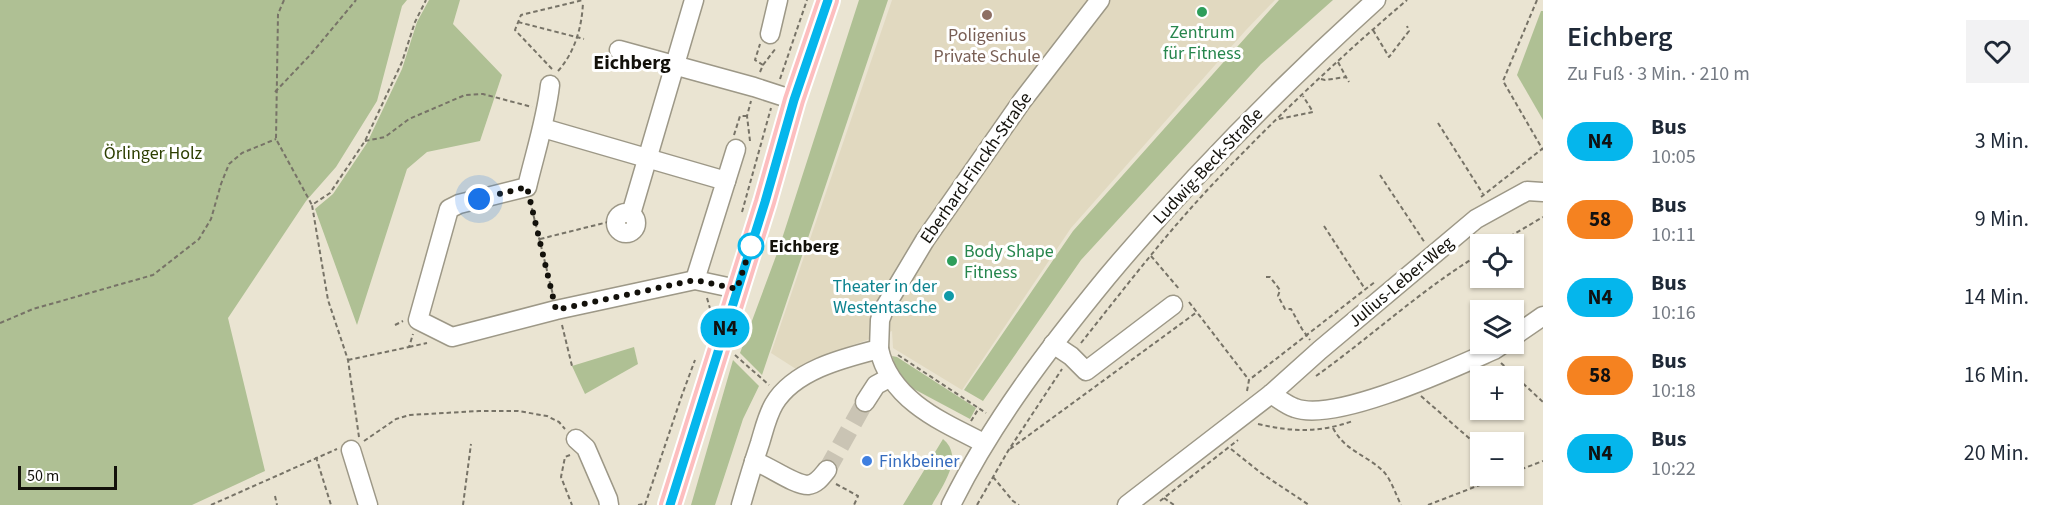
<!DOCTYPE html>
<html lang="de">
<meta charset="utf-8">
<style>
:root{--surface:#fff;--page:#f2f2f3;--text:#1f2937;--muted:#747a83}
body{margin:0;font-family:"Source Sans 3",sans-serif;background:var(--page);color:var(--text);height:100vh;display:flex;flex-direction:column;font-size:22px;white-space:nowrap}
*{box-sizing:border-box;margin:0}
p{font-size:20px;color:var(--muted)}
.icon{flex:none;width:33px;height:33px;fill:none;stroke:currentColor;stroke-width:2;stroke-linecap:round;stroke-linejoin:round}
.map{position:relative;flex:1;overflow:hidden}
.details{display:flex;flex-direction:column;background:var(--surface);width:510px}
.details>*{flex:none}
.badge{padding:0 12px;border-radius:20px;font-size:21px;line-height:39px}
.tools{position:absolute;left:1470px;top:234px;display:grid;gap:12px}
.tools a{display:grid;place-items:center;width:54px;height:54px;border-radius:0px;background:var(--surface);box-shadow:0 2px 4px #0004;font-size:30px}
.scale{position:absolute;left:18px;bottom:15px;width:99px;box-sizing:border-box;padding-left:6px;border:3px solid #13110b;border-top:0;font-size:16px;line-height:21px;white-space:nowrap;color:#13110b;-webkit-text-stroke:4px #fff;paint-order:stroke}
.you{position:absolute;width:30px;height:30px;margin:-15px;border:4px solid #fff;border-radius:50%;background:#1a73e8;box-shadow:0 0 0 9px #1a73e833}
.map>.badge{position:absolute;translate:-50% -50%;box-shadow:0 0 0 3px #fff}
.round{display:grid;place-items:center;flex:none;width:63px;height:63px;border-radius:0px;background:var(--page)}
.summary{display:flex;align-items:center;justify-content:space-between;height:102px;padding:0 24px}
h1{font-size:28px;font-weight:600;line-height:45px}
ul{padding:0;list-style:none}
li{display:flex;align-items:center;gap:18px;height:78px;padding:0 24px}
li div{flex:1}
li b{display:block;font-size:22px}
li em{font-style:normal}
li .badge{min-width:66px;font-weight:700;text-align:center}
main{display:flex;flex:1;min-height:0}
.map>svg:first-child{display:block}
.built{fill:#e1d9c0}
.green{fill:#afc094}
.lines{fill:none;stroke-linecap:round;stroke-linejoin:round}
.minor-tunnel{stroke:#cac4b4;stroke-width:18;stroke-dasharray:18 9;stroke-linecap:butt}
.minor-casing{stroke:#9d9887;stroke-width:21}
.major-casing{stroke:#fff;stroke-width:26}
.path{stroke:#777367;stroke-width:2;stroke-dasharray:4.5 3;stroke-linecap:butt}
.minor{stroke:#fff;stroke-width:18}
.major{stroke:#fdbebf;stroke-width:22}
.line-casing{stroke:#fff;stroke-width:14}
.line{stroke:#05b6ec;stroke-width:9}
.walk{stroke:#13110b;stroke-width:6;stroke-dasharray:0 10.8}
.leisure-dot{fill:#2e9e5b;stroke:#fff;stroke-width:2}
.education-dot{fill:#8d6e63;stroke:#fff;stroke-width:2}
.stop-dot{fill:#fff;stroke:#05b6ec;stroke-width:3}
.culture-dot{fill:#0f9aa8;stroke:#fff;stroke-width:2}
.shop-dot{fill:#3f7fe0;stroke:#fff;stroke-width:2}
.labels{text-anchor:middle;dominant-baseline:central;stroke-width:6;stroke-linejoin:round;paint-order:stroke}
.leisure-label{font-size:18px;fill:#27864d;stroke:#fff}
.education-label{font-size:18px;fill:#785e54;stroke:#fff}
.park-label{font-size:18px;fill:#2d3f01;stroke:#fff}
.street-label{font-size:18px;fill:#13110b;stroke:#fff}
.stop-label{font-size:18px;font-weight:bold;fill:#13110b;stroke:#fff;text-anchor:start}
.culture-label{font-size:18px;fill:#0d838f;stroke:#fff;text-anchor:end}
.shop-label{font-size:18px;fill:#366cbe;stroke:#fff;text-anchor:start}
.neighbourhood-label{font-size:20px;font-weight:bold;fill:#13110b;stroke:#fff}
</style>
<main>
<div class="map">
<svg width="1543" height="505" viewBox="0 0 1543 505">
<rect width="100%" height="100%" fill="#eae4d2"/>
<path class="built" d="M892,0H1275L1246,30L1071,228L962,390L893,348L892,331L825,355L796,369L771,353Z"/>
<g class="green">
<path d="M0,0H407L402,6L377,101L336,167L306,201L228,318L265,471L192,505H0Z"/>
<path d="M429,0H460L453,24L502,75L480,141L427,152L407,169L357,325L315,209L333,194L367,143L402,69L417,22Z"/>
<path d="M859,0H888L762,375L740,353L779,248Z"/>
<path d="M1279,0H1333L1261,64L1081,260L983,401L964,390L1073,231Z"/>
<path d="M1541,11H1543V120L1517,75Z"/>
<path d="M634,347L638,364L585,394L572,366Z"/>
<path d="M892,356L897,357L976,408L970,419L912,388L898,374Z"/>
<path d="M733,360L759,386L743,419L715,505H691Z"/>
<path d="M943,439C965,457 942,486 932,505H903Z"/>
</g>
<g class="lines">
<path class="minor-tunnel" d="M827,470L865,402"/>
<g class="minor-casing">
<g id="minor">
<path d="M770,34L778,0"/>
<path d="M619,50L754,87L794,100"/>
<path d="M550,85C546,120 535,153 527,187L459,204L449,209L418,320L452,337L556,310L695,280L737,289"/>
<path d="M543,128L726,181L695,280"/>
<path d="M726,181L736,149"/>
<circle cx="626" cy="223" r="10"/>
<path d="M631,214L694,0"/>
<path d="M1514,336L1543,316"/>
<path d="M1053,344L1071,356L1086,371L1173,305"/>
<path d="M879,349C890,400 942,422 984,443"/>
<path d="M1271,394C1278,398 1286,405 1295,408C1335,423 1453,368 1494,350L1503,344"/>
<path d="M865,402L876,385L889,378"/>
<path d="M576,439L586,448L608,499L609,505"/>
<path d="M351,450L368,505"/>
<path d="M754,461C769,466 794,485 808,485C817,484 822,476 827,470"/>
<path d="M741,505C747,484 753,464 760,443C764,430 767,416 774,404C794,370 844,358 879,349L880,320L885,307L925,240L1022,101L1100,0"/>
<path d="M951,505C992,422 1048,349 1107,277C1190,178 1281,86 1376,0"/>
<path d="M1127,505L1271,394L1320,350L1476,219L1527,191L1543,192"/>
</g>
</g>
<g class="major-casing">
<path id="major" d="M670,505L765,202L794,100L828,0"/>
</g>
<g class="path">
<path d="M284,0L278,14L276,139L312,205"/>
<path d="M1537,0L1503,81L1543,150"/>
<path d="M518,22L584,39"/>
<path d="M1373,30L1389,57L1409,31L1407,26"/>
<path d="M1338,62L1346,77"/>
<path d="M763,65L776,48"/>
<path d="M552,69L515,30L521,15L583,0"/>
<path d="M558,71C575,52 582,27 583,2"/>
<path d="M760,72L763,65L755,60L760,44"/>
<path d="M780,79L807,0"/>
<path d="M1321,79L1325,80L1346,77L1349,82"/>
<path d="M275,92L312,53L356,0"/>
<path d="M1279,119L1313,112L1303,96"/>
<path d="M1438,123L1483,194"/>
<path d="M734,135L740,116H747"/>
<path d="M365,141L385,137L409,119L465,95L483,94L532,107"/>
<path d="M750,141L747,116L751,101"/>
<path d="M1380,175L1425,243"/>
<path d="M1481,197L1542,149"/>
<path d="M530,201L553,295"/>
<path d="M742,212L771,108"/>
<path d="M1324,226L1365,289"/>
<path d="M540,239L616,220"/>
<path d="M1497,244L1543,217"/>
<path d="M1151,256L1180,290"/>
<path d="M1266,277H1270L1280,290L1278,296L1285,309H1291L1302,329L1310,340"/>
<path d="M707,298L711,312"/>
<path d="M1189,302L1249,380"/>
<path d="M0,323L33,309L153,275L199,239L211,219L221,184L229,164L242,153L276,139"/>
<path d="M395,325L403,321"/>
<path d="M562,325L572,366"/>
<path d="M1081,343C1123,290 1165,235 1212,185C1273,120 1339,58 1407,0"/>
<path d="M409,347L427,343"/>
<path d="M735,355L769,385"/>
<path d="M898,355L986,413"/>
<path d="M348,360L409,347L413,334"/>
<path d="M1501,363L1543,402"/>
<path d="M1316,376C1372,336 1422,289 1480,254"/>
<path d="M1247,391L1249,380L1376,281"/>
<path d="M1421,396L1470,439L1480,464"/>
<path d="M971,421L979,408"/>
<path d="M1258,424C1293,432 1318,433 1353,421"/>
<path d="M1333,428C1345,451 1365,454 1383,471C1391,479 1396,495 1401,505"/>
<path d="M359,437L348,360L328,300L312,205L330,193L365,141L402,62L415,22L426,0"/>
<path d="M364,441L396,419L410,415L479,411H518L547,416L559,422L565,429"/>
<path d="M1010,449L1197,312"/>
<path d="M1231,449L1261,473L1309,505"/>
<path d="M570,455L565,457L561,477L572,505"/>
<path d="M316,457L331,505"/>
<path d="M1514,472L1543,461"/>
<path d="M993,477L1013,501L1019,505"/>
<path d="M836,484L858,496L854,505"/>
<path d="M275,496L277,505"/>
<path d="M1164,498L1174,505"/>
<path d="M1160,501L1238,440"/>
<path d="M211,505L337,449"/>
<path d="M463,505L471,444"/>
<path d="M638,505L645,504"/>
<path d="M645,505L682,395L695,360"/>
<path d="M977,505L1008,451L1062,369"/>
<path d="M1428,505L1503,476"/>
</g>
<use href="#minor" class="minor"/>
<use href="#major" class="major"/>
</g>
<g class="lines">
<g class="line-casing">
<path id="line" d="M670,505L765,202L794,100L828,0"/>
</g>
<use href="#line" class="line"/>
<path class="walk" d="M479,199L527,187L556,310L695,280L737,289L751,246"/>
</g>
<g class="leisure-dot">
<circle cx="1202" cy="12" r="6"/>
<circle cx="952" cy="261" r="6"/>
</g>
<circle class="education-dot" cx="987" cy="15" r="6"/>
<circle class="stop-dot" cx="751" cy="246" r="12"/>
<circle class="culture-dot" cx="949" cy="296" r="6"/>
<circle class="shop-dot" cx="867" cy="461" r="6"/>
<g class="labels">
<g class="leisure-label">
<text x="1202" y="32">Zentrum<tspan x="1202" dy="21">für Fitness</tspan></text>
<text x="964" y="251" text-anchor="start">Body Shape<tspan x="964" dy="21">Fitness</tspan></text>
</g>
<g class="education-label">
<text x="987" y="35">Poligenius<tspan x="987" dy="21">Private Schule</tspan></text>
</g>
<g class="park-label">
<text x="153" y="153">Örlinger Holz</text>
</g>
<g class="street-label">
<text transform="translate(1208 166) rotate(-47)">Ludwig-Beck-Straße</text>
<text transform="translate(976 168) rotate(-55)">Eberhard-Finckh-Straße</text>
<text transform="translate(1401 282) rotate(-40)">Julius-Leber-Weg</text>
</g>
<g class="stop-label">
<text x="769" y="246">Eichberg</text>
</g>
<g class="culture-label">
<text x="937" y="286">Theater in der<tspan x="937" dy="21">Westentasche</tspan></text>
</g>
<g class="shop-label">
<text x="879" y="461">Finkbeiner</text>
</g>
<g class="neighbourhood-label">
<text x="632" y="63">Eichberg</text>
</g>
</g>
</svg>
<div class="tools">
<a><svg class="icon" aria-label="locate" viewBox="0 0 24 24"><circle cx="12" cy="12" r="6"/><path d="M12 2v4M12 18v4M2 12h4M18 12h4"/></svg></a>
<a><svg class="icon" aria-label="layers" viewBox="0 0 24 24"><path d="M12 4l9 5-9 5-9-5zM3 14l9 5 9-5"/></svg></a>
<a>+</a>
<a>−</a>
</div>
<div class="scale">50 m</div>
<div class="you" style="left:479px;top:199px"></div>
<b class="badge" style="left:725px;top:328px;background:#05b6ec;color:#111">N4</b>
</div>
<section class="details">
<div class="summary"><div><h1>Eichberg</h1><p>Zu Fuß · 3 Min. · 210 m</p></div><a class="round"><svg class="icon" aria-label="heart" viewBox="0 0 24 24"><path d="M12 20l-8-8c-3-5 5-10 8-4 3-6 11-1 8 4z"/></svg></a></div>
<ul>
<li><span class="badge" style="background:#05b6ec;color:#111">N4</span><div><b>Bus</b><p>10:05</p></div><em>3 Min.</em></li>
<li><span class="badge" style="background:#f58220;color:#111">58</span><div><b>Bus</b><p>10:11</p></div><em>9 Min.</em></li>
<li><span class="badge" style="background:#05b6ec;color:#111">N4</span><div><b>Bus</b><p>10:16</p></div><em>14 Min.</em></li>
<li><span class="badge" style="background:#f58220;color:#111">58</span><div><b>Bus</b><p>10:18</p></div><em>16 Min.</em></li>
<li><span class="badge" style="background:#05b6ec;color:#111">N4</span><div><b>Bus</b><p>10:22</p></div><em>20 Min.</em></li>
</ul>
</section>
</main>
